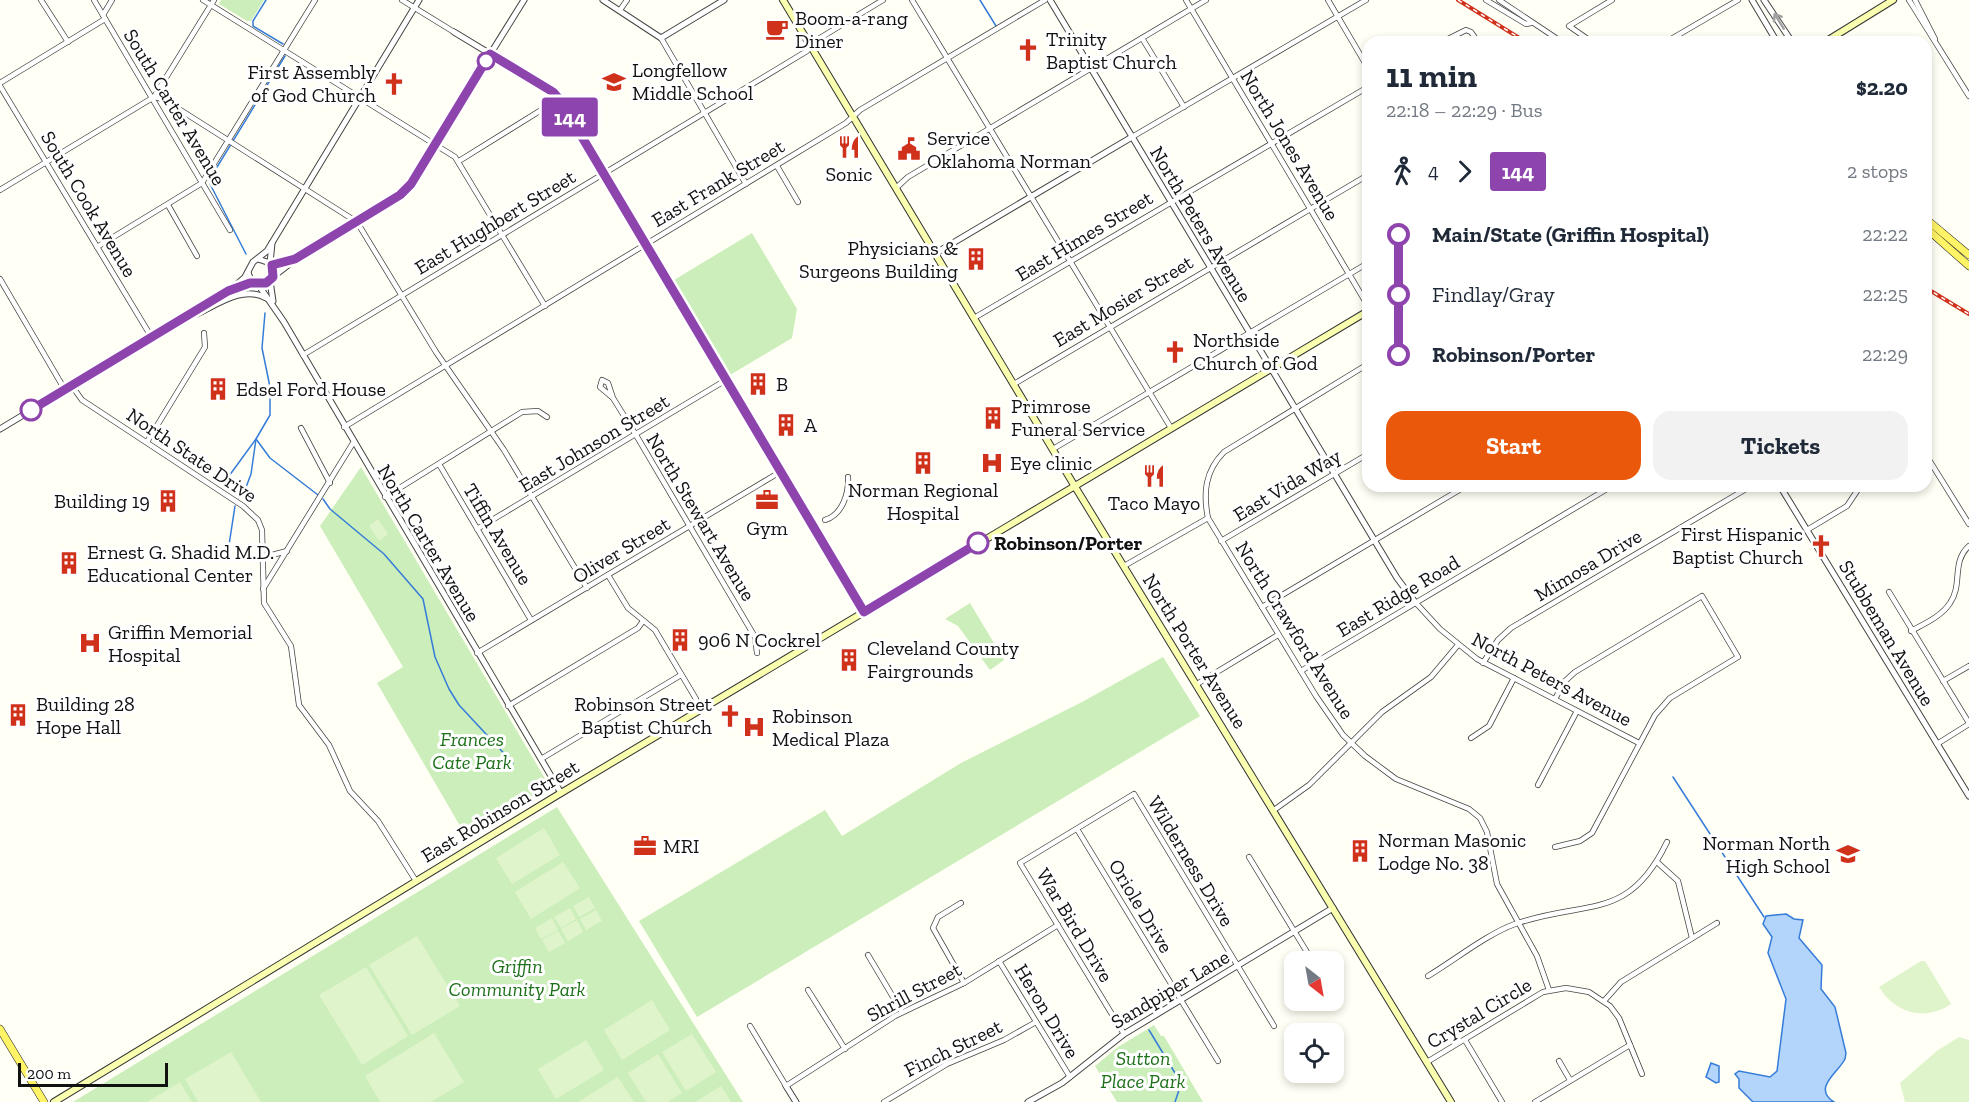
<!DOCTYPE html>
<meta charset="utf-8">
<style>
:root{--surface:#fff;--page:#f2f2f3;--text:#1f2937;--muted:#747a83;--accent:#ea580c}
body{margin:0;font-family:"Zilla Slab",serif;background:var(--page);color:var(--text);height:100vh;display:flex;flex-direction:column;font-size:22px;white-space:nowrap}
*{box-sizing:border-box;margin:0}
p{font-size:20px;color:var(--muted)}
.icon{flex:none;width:33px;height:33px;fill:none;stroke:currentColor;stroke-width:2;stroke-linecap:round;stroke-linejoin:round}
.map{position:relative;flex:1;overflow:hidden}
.panel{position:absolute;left:1362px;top:36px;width:570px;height:456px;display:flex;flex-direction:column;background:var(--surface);border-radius:18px;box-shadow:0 3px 9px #0003}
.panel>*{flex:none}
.badge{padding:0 12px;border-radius:4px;font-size:21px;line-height:39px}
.needle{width:39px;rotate:149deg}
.tools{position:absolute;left:1284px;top:951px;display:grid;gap:12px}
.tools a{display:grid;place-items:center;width:60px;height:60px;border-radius:12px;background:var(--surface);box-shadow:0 3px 9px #0003;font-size:30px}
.scale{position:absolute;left:18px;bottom:15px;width:150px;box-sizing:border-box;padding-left:6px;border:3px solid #111;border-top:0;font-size:16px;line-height:21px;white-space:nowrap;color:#111;-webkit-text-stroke:4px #fff;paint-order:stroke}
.map>.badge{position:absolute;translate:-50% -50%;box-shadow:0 0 0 3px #fff}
.legs{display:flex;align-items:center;gap:9px;height:66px;padding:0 24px;font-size:20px}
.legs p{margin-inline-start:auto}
.headline{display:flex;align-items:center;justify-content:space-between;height:102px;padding:0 24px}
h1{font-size:33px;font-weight:700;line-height:45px}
.primary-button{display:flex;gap:12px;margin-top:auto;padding:12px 24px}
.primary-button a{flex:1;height:69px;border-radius:18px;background:var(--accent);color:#fff;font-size:24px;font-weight:700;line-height:69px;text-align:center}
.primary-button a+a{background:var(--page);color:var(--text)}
ul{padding:0 24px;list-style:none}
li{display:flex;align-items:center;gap:21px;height:60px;font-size:22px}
li i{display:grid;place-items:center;width:9px;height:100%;margin:0 8px;background:currentColor}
li i::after{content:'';width:15px;height:15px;margin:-8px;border:4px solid;border-radius:50%;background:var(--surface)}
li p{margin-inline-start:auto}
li:first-child i{background:linear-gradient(#0000 50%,currentColor 0)}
li:last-child i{background:linear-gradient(currentColor 50%,#0000 0)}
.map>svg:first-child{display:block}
.green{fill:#cceeba}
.pitch{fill:#e0f4cc}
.water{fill:#b4d5fb;stroke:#357cd9;stroke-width:1.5}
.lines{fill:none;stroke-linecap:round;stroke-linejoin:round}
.stream{stroke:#357cd9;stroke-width:1.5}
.minor-casing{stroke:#444;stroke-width:6}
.tertiary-casing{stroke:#444;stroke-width:7}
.secondary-casing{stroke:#333;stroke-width:8}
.primary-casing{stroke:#222;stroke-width:8}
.minor{stroke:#fff;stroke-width:4.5}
.tertiary{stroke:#fff;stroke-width:5}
.secondary{stroke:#faffb0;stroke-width:6}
.primary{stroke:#fff465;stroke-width:7}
.rail-casing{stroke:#cf311b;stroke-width:4}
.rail{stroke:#fff;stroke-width:1.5;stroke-dasharray:4.5;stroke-linecap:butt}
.oneway{stroke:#a0a0a0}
.line-1-casing{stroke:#fff;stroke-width:14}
.line-1{stroke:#8e44ad;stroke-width:9}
.stop-1-dot{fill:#fff;stroke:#8e44ad;stroke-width:3}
.labels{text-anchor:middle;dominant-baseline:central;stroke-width:6;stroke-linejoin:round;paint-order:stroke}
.poi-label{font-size:20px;fill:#111;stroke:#fff;text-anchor:start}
.street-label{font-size:20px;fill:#111;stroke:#fff}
.stop-label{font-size:20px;font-weight:bold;fill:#111;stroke:#fff;text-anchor:start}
.park-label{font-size:20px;font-style:italic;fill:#1d701a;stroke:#fff}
</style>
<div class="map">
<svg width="1969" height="1102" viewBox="0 0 1969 1102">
<rect width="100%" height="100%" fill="#fffff5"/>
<g class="green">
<path d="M221,0H264L251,21H247L219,4Z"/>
<path d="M752,233L797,309L792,338L730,375L674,280Z"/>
<path d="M361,467L550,787L467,838L377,683L403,667L320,526Z"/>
<path d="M970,603L1004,660L990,670L958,626L945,619Z"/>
<path d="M1163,657L1200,716L697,1017L639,921L825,810L842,836L961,763L1082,702Z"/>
<path d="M557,807L743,1102H73Z"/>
<path d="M1154,1025L1161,1036H1164L1203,1102H1117L1095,1066L1118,1047Z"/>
</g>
<g class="pitch">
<path d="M378,519L388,534L379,541L369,526Z"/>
<path d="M544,828L560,855L512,884L496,858Z"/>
<path d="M563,862L580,888L531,919L515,892Z"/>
<path d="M589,897L595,908L579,917L573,906Z"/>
<path d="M570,908L576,919L561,928L554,917Z"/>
<path d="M596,910L602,921L586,930L580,919Z"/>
<path d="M552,918L558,930L541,939L535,928Z"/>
<path d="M577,920L583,932L568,941L561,929Z"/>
<path d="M558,931L565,943L549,952L542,940Z"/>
<path d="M417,936L460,1006L412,1035L369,965Z"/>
<path d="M1921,961H1925L1951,1004C1925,1022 1895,1013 1879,987Z"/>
<path d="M366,967L408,1036L362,1065L319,995Z"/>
<path d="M652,1000L670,1030L622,1060L604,1030Z"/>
<path d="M434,1033L464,1082L431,1102H380L365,1076Z"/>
<path d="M692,1034L716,1072L686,1091L662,1052Z"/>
<path d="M1959,1037L1969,1040V1102H1905L1900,1083L1938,1050Z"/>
<path d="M586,1040L604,1070L556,1099L538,1069Z"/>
<path d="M231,1052L261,1102H198L185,1079Z"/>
<path d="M658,1054L682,1093L667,1102H646L628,1073Z"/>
<path d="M618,1077L634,1102H578Z"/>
<path d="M180,1082L192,1102H147Z"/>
<path d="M721,1086L731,1102H695Z"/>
</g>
<g class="water">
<path d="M1786,914L1794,919L1803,920L1799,938L1822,965L1821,989L1835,1007L1846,1053L1845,1059C1838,1073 1812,1088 1834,1102H1753L1739,1088V1079L1735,1074L1739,1071L1770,1077L1777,1071L1786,999L1768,953L1772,937L1763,924L1766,916Z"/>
<path d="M1711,1063L1719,1066V1082L1716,1083L1706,1077Z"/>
</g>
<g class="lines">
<g class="stream">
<path d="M266,0L253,21V26L283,44"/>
<path d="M980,0L996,26"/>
<path d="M246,254L210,184L214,172L285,56"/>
<path d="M229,476L256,439L270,458L318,495"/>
<path d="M239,498L245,490L251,474L256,439L270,415V387L262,348L265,313"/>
<path d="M323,499L330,509L384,554L423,599L435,657L449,689L459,705L513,763"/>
<path d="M229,545L235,506"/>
<path d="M1673,777L1764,917"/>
<path d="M1149,1030L1178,1078L1180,1087L1175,1102"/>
</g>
<g class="minor-casing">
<g id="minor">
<path d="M41,0L68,42"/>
<path d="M94,0L230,230"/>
<path d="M203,0L455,157L545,306"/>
<path d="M402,0L454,32"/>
<path d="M912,0L1171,428"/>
<path d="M1186,0L1368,306"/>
<path d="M1328,0L1368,68"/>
<path d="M1486,0L1526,24L1531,23"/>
<path d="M1499,0L1562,42"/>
<path d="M1909,0L1969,96"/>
<path d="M1915,0L1935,39"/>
<path d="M620,10L627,0"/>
<path d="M103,15L112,0"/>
<path d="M661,38L746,184"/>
<path d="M1142,38L1184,107"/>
<path d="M1442,42L1466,30L1471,32L1478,42"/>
<path d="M1592,42L1569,26L1612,0"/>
<path d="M1666,42L1738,0"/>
<path d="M0,83L105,19"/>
<path d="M0,86L152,338"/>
<path d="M154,97L163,99L357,222L436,352L504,450L587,588"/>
<path d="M1132,137L1366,0"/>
<path d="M459,161L559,99"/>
<path d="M777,166L798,202"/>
<path d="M896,188L908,177L1206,0"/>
<path d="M0,190L154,97L214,0"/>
<path d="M168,205L197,256"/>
<path d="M97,247L202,183L315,0"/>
<path d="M0,279L65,390"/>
<path d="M974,318L1368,87"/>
<path d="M303,355L807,51L815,41L883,0"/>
<path d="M1368,364L1224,452C1205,471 1203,493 1208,518L1316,696L1343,735L1365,756L1396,779L1469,809L1480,818L1487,832L1497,884L1537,956L1549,990"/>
<path d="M1014,384L1368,175"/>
<path d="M72,386L82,400L243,506L258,520L262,530L264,603L291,646L299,705L329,745L350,791L378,821L416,881"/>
<path d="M613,398L608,383L602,380L600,387L613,398L636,435L755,637L757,653"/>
<path d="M344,427L846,123L860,110L1045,0"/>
<path d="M301,428L330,483"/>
<path d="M147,442L205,347L204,333"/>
<path d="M1053,449L1368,263"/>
<path d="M1926,455L1969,524"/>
<path d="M439,464L531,620"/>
<path d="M385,497L522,412L538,411L547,417"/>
<path d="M825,520C842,515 849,494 848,477"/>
<path d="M477,529L726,380"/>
<path d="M1807,530L1847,506L1857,491"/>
<path d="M1221,541L1368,454"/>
<path d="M264,548L272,555L287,551"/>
<path d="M1124,566L1208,518"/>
<path d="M608,575L628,608L655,630L696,699"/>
<path d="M263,589L353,443"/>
<path d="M1889,592L1969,723"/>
<path d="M1415,602L1440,629L1477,659L1639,743"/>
<path d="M1262,607L1466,486"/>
<path d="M1911,631C1924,624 1942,616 1950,603C1963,585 1951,562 1969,546"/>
<path d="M477,653L780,472"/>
<path d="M1483,663L1498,640L1511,628L1751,486"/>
<path d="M1301,671L1612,486"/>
<path d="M1943,681L1969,666"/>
<path d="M1197,684L1278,635"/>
<path d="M1555,699L1564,682L1575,672L1702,596L1738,657L1670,698L1655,715L1592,833L1580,841L1555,847"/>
<path d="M508,706L638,628L643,621"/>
<path d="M1471,738L1489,726L1514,678"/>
<path d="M1937,744L1969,724"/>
<path d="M541,759L681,675"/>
<path d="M1538,785L1577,711"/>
<path d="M1274,810L1309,785L1382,712L1431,677L1458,645"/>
<path d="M1077,829L1218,1061"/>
<path d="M1249,857L1313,962"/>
<path d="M1658,863L1678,881L1692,938"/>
<path d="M961,903L938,917L933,928L964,983"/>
<path d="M868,955L902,1012"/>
<path d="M999,961L1070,1077"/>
<path d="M1428,976C1453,961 1489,933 1515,924C1586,899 1628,923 1667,842"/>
<path d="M808,990L845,1049"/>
<path d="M1604,1001L1621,982L1717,923"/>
<path d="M750,1026L786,1086L895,1016L964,983L1058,925"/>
<path d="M1124,1034L1020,863L1134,794L1274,1026"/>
<path d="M1465,1040L1502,1102"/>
<path d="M1559,1061L1570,1080"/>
<path d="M1427,1062L1543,992L1566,988L1589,992L1610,1006L1619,1018L1642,1074"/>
<path d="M884,1102L947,1064L1004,1040L1036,1022"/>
<path d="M1535,1102L1630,1045"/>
</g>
</g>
<g class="tertiary-casing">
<g id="tertiary">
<path d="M603,0L661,38L724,0"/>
<path d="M1050,0L1397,578L1415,602"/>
<path d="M1752,0L1777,42"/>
<path d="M1764,0L1792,42"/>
<path d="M454,32L553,92L560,100L864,612"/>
<path d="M936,253L1132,137"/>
<path d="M270,263L272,243"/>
<path d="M272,265L295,259L405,191L524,0"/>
<path d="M248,272C250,282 257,285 266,283C274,278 276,271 270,263L258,259"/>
<path d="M274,276L292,262"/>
<path d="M270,281L273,301"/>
<path d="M257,283L284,322L561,793"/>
<path d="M228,292L245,277L253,262L267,251L419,0"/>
<path d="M197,314C218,304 243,285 266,298"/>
<path d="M0,429L228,292L255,283"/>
<path d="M1780,486L1969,796"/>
<path d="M786,1086L796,1102"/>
<path d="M1028,1102L1062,1083L1124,1034L1333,908"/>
</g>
</g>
<g class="secondary-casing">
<g id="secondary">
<path d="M783,0L1074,485L1451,1102"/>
<path d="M1825,42L1893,0"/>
<path d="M54,1102L556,796L1368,311"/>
</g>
</g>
<g class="primary-casing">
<g id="primary">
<path d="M1926,219L1969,255"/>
<path d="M1926,228L1969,266"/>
<path d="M0,1029L44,1102"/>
</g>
</g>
<use href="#minor" class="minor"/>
<use href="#tertiary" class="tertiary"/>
<use href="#secondary" class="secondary"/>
<use href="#primary" class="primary"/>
<g class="rail-casing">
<g id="rail">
<path d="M1458,0L1526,42"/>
<path d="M1926,288L1969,314"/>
</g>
</g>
<use href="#rail" class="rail"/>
</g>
<defs><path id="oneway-shaft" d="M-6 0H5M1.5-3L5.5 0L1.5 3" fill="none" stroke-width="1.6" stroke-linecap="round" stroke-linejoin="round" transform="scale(1.5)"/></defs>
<use class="oneway" href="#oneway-shaft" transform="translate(1779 21) rotate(-122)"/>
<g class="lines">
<g class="line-1-casing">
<path id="line-1" d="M31,410L228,291L250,283H266L273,277L272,265L295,259L400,195L411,184L490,54L553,92L560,100L864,612L978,543"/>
</g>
<use href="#line-1" class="line-1"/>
</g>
<defs>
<g id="cafe-bare" transform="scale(1.8)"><path d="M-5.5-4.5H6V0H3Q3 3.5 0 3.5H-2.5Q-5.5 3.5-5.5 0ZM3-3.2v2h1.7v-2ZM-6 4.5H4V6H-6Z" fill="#cf311b" stroke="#fff" stroke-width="2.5" paint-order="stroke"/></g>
<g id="church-bare" transform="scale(1.8)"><path d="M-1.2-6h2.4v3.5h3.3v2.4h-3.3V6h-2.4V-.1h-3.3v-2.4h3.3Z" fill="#cf311b" stroke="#fff" stroke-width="2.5" paint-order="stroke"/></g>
<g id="school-bare" transform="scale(1.8)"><path d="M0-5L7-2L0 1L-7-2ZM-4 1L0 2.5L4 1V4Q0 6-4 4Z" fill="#cf311b" stroke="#fff" stroke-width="2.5" paint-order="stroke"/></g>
<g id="restaurant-bare" transform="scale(1.8)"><path d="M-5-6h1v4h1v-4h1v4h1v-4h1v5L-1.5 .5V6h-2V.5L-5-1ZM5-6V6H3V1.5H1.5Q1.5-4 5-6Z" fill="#cf311b" stroke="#fff" stroke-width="2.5" paint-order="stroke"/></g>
<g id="civic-bare" transform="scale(1.8)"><path d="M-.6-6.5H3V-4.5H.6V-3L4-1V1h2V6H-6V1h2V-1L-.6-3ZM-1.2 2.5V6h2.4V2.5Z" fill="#cf311b" stroke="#fff" stroke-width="2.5" paint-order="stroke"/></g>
<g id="building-bare" transform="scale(1.8)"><path d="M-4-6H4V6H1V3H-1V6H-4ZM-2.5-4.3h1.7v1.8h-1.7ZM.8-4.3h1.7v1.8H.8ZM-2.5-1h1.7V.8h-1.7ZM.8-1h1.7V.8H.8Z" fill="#cf311b" stroke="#fff" stroke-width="2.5" paint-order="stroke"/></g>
<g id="hospital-bare" transform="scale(1.8)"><path d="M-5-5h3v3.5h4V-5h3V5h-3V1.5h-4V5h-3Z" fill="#cf311b" stroke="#fff" stroke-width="2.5" paint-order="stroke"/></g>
<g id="office-bare" transform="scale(1.8)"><path d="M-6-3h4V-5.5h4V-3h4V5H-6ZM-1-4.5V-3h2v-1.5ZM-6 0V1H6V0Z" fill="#cf311b" stroke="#fff" stroke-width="2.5" paint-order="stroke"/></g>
</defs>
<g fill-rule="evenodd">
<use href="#cafe-bare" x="777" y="29"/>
<use href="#church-bare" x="1028" y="50"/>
<use href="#school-bare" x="614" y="82"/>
<use href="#church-bare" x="394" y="84"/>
<use href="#restaurant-bare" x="849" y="147"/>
<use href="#civic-bare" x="909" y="149"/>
<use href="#building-bare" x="976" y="259"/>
<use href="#church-bare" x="1175" y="352"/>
<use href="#building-bare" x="758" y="384"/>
<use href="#building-bare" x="218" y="389"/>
<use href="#building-bare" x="993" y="418"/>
<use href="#building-bare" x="786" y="425"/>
<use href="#building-bare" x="923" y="463"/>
<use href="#hospital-bare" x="992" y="463"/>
<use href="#restaurant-bare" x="1154" y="476"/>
<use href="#office-bare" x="767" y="500"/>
<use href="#building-bare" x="168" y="501"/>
<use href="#church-bare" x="1821" y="546"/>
<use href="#building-bare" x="69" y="563"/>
<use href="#building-bare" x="680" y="640"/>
<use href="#hospital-bare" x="90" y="643"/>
<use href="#building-bare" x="849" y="660"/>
<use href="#building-bare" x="18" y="715"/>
<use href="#church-bare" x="730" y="716"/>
<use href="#hospital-bare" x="754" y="727"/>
<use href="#office-bare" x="645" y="846"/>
<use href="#building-bare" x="1360" y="851"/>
<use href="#school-bare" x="1848" y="854"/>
</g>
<g class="stop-1-dot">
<circle cx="486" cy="61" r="8"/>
<circle cx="31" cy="410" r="10"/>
<circle cx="978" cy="543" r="10"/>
</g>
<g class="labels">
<g class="poi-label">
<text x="795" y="18">Boom-a-rang<tspan x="795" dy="23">Diner</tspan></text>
<text x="1046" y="39">Trinity<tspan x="1046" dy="23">Baptist Church</tspan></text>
<text x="632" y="70">Longfellow<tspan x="632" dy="23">Middle School</tspan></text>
<text x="376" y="72" text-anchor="end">First Assembly<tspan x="376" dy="23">of God Church</tspan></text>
<text x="927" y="138">Service<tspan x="927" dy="23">Oklahoma Norman</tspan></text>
<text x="849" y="174" text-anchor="middle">Sonic</text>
<text x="958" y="248" text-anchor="end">Physicians &amp;<tspan x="958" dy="23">Surgeons Building</tspan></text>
<text x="1193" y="340">Northside<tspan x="1193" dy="23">Church of God</tspan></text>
<text x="776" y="384">B</text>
<text x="236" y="389">Edsel Ford House</text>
<text x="1011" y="406">Primrose<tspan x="1011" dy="23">Funeral Service</tspan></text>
<text x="804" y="425">A</text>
<text x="1010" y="463">Eye clinic</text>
<text x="923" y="490" text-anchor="middle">Norman Regional<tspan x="923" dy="23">Hospital</tspan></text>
<text x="150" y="501" text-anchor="end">Building 19</text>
<text x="1154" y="503" text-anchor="middle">Taco Mayo</text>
<text x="767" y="528" text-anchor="middle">Gym</text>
<text x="1803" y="534" text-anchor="end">First Hispanic<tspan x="1803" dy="23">Baptist Church</tspan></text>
<text x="87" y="552">Ernest G. Shadid M.D.<tspan x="87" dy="23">Educational Center</tspan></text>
<text x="108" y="632">Griffin Memorial<tspan x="108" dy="23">Hospital</tspan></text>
<text x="698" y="640">906 N Cockrel</text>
<text x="867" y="648">Cleveland County<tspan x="867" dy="23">Fairgrounds</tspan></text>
<text x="36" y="704">Building 28<tspan x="36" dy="23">Hope Hall</tspan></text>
<text x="712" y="704" text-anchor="end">Robinson Street<tspan x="712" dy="23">Baptist Church</tspan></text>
<text x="772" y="716">Robinson<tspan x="772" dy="23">Medical Plaza</tspan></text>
<text x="1378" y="840">Norman Masonic<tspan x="1378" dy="23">Lodge No. 38</tspan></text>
<text x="1830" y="843" text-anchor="end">Norman North<tspan x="1830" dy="23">High School</tspan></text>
<text x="663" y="846">MRI</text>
</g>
<g class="street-label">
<text transform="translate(175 107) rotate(59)">South Carter Avenue</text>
<text transform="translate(1290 145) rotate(59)">North Jones Avenue</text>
<text transform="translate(718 183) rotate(-31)">East Frank Street</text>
<text transform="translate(89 204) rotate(59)">South Cook Avenue</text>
<text transform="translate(495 222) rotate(-31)">East Hughbert Street</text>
<text transform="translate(1201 224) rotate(59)">North Peters Avenue</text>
<text transform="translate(1084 236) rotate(-31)">East Himes Street</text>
<text transform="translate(1123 301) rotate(-31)">East Mosier Street</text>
<text transform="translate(594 443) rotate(-31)">East Johnson Street</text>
<text transform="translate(192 455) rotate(34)">North State Drive</text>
<text transform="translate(1287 485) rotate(-31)">East Vida Way</text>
<text transform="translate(701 517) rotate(59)">North Stewart Avenue</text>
<text transform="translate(498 534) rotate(59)">Tiffin Avenue</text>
<text transform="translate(429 543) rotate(59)">North Carter Avenue</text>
<text transform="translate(621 550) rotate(-31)">Oliver Street</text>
<text transform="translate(1588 565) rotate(-31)">Mimosa Drive</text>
<text transform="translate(1398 596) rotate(-31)">East Ridge Road</text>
<text transform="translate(1295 630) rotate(58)">North Crawford Avenue</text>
<text transform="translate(1887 633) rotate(59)">Stubbeman Avenue</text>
<text transform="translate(1195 651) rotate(58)">North Porter Avenue</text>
<text transform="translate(1552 679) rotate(28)">North Peters Avenue</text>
<text transform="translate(500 811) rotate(-31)">East Robinson Street</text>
<text transform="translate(1191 861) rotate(59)">Wilderness Drive</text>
<text transform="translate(1141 906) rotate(59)">Oriole Drive</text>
<text transform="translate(1075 925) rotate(59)">War Bird Drive</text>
<text transform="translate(1170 989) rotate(-31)">Sandpiper Lane</text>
<text transform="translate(914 992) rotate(-28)">Shrill Street</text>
<text transform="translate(1047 1011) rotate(59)">Heron Drive</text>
<text transform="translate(1479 1013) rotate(-31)">Crystal Circle</text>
<text transform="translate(953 1048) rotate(-26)">Finch Street</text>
</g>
<g class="stop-label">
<text x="994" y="543">Robinson/Porter</text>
</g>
<g class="park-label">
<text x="472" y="739">Frances<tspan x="472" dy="23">Cate Park</tspan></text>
<text x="517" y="966">Griffin<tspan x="517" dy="23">Community Park</tspan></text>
<text x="1143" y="1058">Sutton<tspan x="1143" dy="23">Place Park</tspan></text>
</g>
</g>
</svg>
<div class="tools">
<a><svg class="needle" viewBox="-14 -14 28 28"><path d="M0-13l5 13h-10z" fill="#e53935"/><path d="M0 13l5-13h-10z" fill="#747a83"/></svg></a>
<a><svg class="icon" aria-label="locate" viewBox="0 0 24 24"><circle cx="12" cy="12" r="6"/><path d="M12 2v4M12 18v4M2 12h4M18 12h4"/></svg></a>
</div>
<div class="scale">200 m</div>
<b class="badge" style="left:570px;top:117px;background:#8e44ad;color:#fff">144</b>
<section class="panel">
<div class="headline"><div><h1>11 min</h1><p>22:18 – 22:29 · Bus</p></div><b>$2.20</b></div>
<div class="legs"><svg class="icon" aria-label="walk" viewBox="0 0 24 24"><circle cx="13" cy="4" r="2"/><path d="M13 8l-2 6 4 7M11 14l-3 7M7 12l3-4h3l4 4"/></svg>4<svg class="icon" aria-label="forward" viewBox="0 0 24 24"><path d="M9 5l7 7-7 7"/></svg><b class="badge" style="background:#8e44ad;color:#fff">144</b><p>2 stops</p></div>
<ul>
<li><i style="color:#8e44ad"></i><b>Main/State (Griffin Hospital)</b><p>22:22</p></li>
<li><i style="color:#8e44ad"></i><span>Findlay/Gray</span><p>22:25</p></li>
<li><i style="color:#8e44ad"></i><b>Robinson/Porter</b><p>22:29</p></li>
</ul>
<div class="primary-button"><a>Start</a><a>Tickets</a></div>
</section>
</div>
